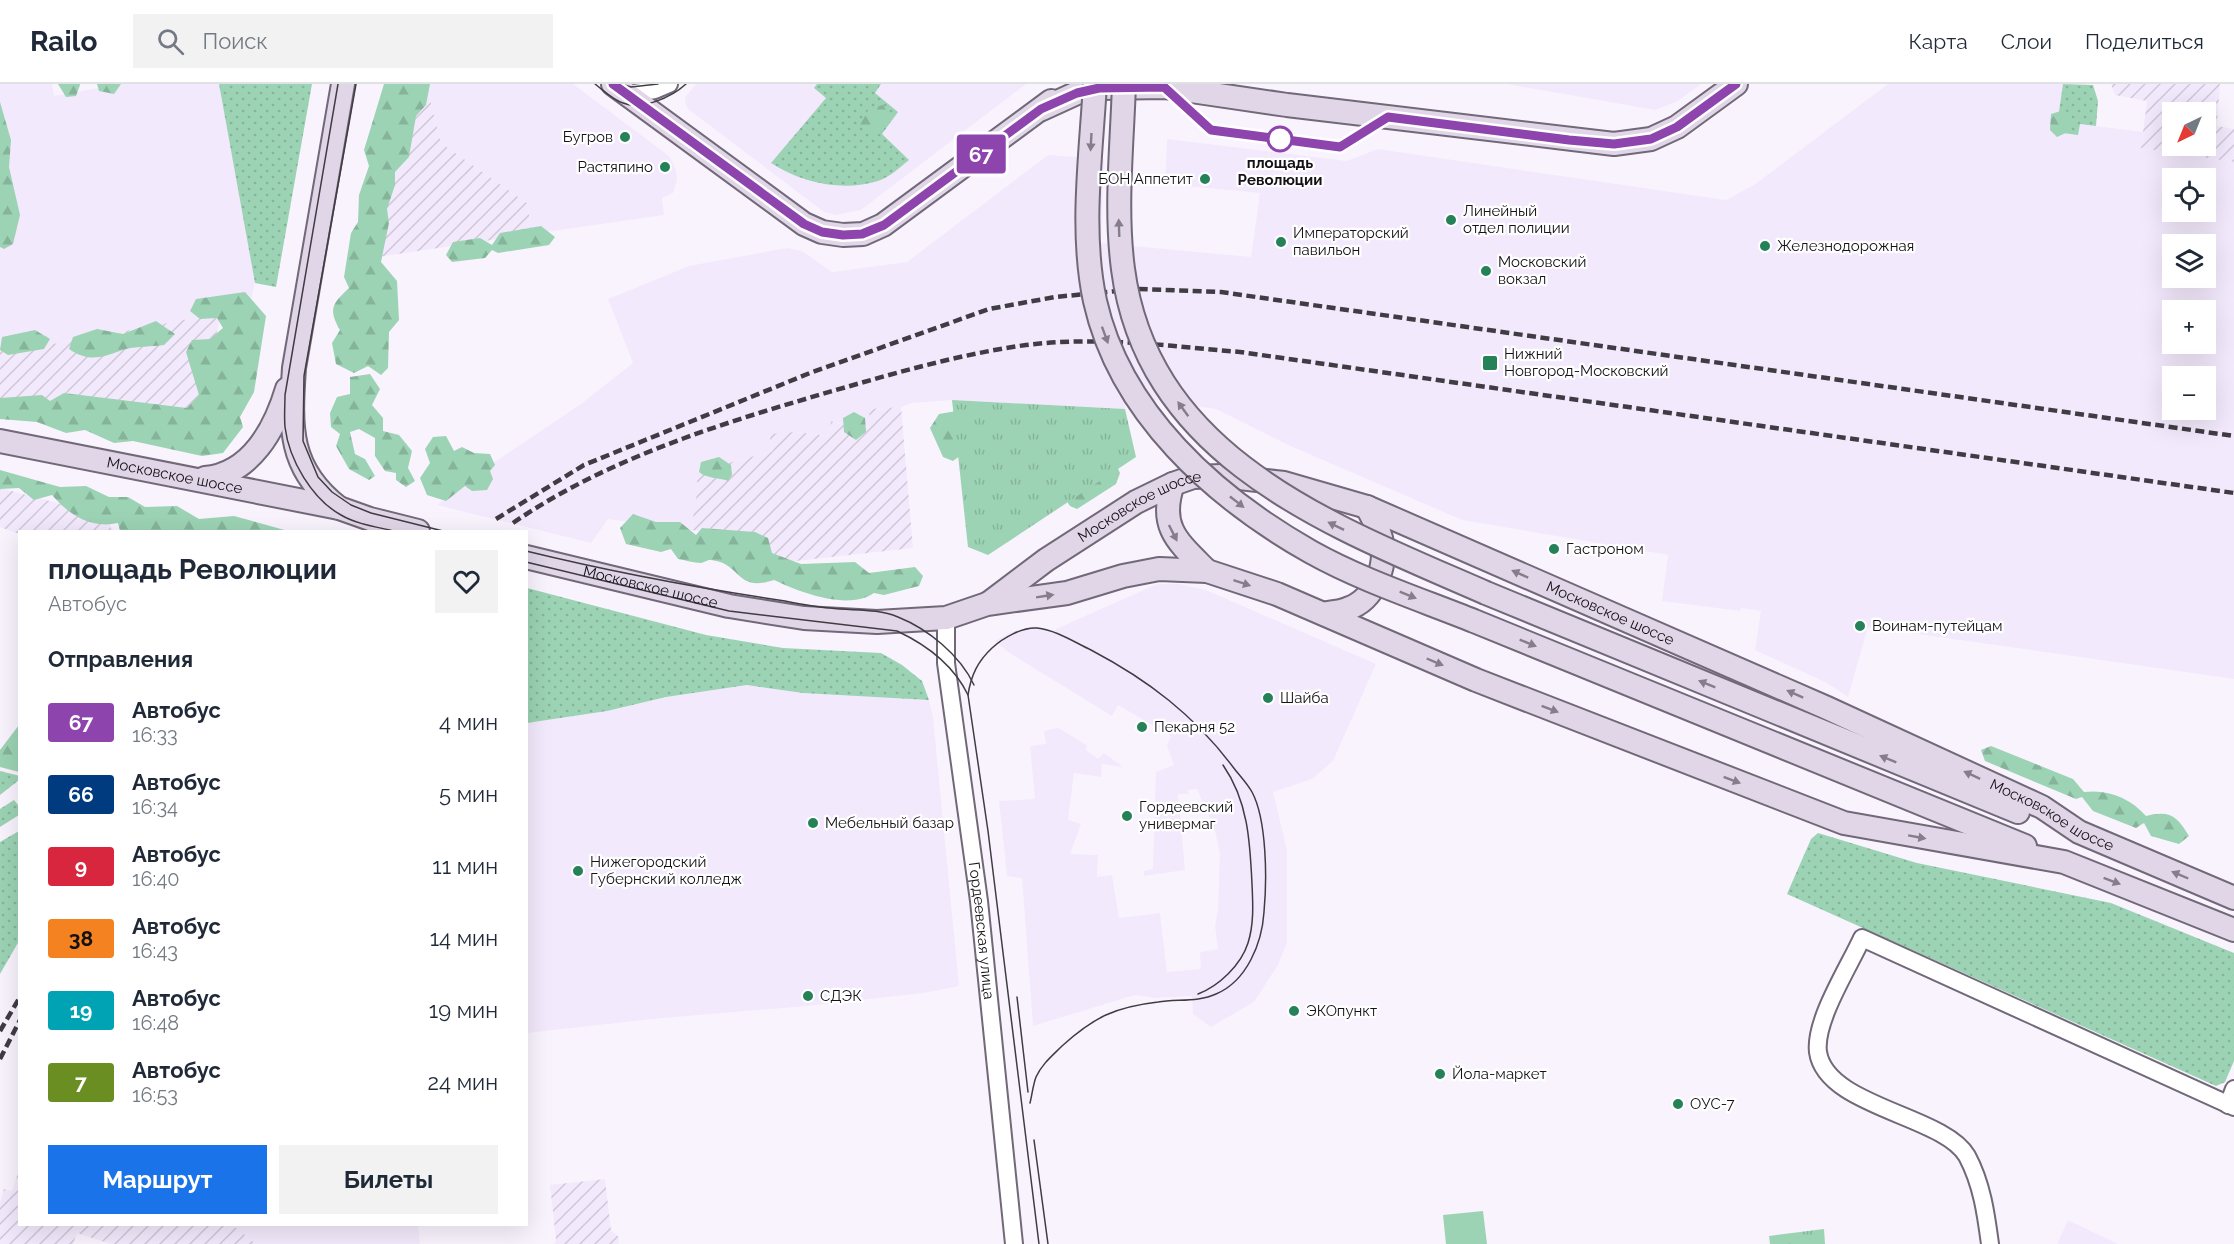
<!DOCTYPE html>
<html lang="ru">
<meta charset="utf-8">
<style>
:root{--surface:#fff;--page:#f2f2f3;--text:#1f2937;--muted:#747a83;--line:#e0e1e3;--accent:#1a73e8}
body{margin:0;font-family:Raleway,sans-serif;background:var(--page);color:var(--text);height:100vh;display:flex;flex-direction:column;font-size:22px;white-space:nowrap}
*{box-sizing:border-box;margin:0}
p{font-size:20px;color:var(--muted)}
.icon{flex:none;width:33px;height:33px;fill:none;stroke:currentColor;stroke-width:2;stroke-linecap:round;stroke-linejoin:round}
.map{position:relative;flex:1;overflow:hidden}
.details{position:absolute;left:18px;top:446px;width:510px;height:696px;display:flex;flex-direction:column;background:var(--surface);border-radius:0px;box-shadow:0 6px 24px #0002}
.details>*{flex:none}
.badge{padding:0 12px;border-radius:4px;font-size:21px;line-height:39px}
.needle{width:39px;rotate:223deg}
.fabs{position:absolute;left:2162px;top:18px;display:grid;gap:12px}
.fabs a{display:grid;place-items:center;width:54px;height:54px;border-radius:0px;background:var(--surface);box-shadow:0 6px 24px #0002;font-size:30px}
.map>.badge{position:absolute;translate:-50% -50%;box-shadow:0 0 0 3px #fff}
h2{padding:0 30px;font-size:22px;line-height:54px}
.round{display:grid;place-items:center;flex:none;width:63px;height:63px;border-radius:0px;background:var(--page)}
.head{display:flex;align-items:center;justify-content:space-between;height:102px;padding:0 30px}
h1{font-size:28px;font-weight:700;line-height:45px}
.cta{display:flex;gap:12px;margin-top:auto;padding:12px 30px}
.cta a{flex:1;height:69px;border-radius:0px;background:var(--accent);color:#fff;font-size:24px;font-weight:700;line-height:69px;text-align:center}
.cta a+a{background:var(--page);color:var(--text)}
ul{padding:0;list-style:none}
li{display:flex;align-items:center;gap:18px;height:72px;padding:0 30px}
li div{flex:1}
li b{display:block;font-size:22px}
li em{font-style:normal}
li .badge{min-width:66px;font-weight:700;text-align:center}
header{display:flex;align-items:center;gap:36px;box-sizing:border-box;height:84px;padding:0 30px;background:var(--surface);border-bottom:2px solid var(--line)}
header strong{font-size:28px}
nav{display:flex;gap:33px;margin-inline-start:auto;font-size:21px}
.search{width:420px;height:54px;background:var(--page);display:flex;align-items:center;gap:15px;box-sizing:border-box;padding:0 21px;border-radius:0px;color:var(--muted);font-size:22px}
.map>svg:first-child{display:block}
.built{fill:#f3e9fc;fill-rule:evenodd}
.industrial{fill:url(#industrial-furrows);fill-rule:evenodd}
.grass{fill:url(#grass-dots)}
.forest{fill:url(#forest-firs)}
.park{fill:url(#park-tufts)}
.pitch{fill:#9cd3b4}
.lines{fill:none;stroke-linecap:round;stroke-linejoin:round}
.street-casing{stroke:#716878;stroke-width:20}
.secondary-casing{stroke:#716878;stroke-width:26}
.street{stroke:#fff;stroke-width:16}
.secondary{stroke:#e0d6e8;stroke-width:22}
.tram{stroke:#403c43;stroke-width:1.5}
.rail{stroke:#403c43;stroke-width:4.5;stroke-dasharray:9 4.5;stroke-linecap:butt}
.secondary-bridge-casing{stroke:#716878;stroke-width:26;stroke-linecap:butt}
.secondary-bridge{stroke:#e0d6e8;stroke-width:22}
.oneway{fill:#857d8a}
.line-casing{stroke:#fff;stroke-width:14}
.line{stroke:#8e44ad;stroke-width:9}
.poi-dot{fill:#258157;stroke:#fff;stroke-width:2}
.stop-dot{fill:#fff;stroke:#8e44ad;stroke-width:3}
.labels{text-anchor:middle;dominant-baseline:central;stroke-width:4.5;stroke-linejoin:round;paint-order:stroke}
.poi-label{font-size:15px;fill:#151117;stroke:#fff;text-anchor:start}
.stop-label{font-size:15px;font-weight:bold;fill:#151117;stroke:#fff}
.street-label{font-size:15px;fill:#151117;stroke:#fff}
</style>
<header>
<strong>Railo</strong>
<div class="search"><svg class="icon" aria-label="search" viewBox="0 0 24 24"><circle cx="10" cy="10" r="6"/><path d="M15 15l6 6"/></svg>Поиск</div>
<nav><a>Карта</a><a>Слои</a><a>Поделиться</a></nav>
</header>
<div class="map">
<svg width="2234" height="1160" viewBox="0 0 2234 1160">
<defs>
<pattern id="industrial-furrows" width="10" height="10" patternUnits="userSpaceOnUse" patternTransform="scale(1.5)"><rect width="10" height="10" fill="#f3e9fc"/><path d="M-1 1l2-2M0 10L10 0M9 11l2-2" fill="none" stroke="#cfc7d7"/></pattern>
<pattern id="grass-dots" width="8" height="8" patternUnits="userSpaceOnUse" patternTransform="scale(1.5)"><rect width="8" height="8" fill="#9cd3b4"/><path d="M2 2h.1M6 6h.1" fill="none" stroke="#86b49a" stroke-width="1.8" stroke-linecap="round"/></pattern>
<pattern id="forest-firs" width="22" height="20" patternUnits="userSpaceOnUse" patternTransform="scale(1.5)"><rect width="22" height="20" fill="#9cd3b4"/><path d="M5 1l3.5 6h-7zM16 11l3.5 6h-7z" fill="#86b49a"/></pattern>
<pattern id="park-tufts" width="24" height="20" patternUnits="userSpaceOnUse" patternTransform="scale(1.5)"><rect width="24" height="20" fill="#9cd3b4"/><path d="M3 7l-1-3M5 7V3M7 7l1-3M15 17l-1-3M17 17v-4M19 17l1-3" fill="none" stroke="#86b49a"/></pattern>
</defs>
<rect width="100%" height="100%" fill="#f9f3fe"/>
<g class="built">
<path d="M0,0H52L54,12L122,0H219L255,199L249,224L61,259L48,260L47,253L0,258Z"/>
<path d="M426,0H573L669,72L676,86L677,96L673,109L662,114L664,131L532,150L527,119L441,59Z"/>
<path d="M696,0H1026L861,126L835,131L824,128L688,25L685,19L686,12Z"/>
<path d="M1507,0H1701L1678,17L1655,26Z"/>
<path d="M1888,0H2063L2056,48L2080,40L2143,48L2141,64L2234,78V595L1868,543L1848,613L1827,599L1755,566L1761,527L1741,524L1740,527L1662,517L1668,471L1462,436L1286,360L1216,325L1126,312L1125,325L952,316L912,319L901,323L870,325L871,342L855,345L832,337L828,352L795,348L769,351L773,367L695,388L698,402L691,446L608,435L591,459L437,421L484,385L581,320L633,279L608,215L689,182L787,164L802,167L832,188L907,178L1048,71L1104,75L1101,159L1251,173L1260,109L1165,100L1167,55L1347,77L1378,65L1726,116L1754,101ZM2172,94H2205V128H2172ZM2172,160H2205V194H2172ZM2172,226H2205V260H2172ZM2172,292H2205V326H2172Z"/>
<path d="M1157,500H1180L1206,506L1376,580L1333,677L1312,695L1273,708L1287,766V858L1278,881L1254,918L1211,943L1193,930L1192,912L1155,914L1135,911L1033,942L1022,794L1007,792L999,717L1035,715L1030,662L1046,660L1044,647L1058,644L1087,661L1086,666L1098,675L1104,669L1123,683L1102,680L1101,693L1074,689L1068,736L1081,740L1070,770L1098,771L1097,793L1112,791L1119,834L1160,829L1167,888L1201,885L1200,868L1218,865L1215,842L1218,825L1220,770L1215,747L1197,705L1188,706L1189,710H1178L1185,786L1144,792V787L1153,785L1156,688L1174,681L1167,662L1171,652L1118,621L1112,632L1008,568L995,557L1011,548L1033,542L1054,546Z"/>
<path d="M747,601L803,609L929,616L933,633L959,902L924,909L807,922L652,935L527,949L526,639L607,627L666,613Z"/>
<path d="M2068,1136L2118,1160H2057Z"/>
<path d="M231,1140H418L420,1160H256Z"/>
</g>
<g class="industrial">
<path d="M426,0L441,59L527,119L532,150L378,173L392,81Z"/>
<path d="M2111,0H2220L2217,42L2234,45V78L2141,64L2147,17L2115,11ZM2205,28V62H2172V28Z"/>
<path d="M221,229L200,328L0,318V258L47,252L49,260L61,259Z"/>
<path d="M901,323L913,464L768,480L765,455L691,446L698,402L695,388L773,367L769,350L795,348L828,352L831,337L855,345L870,343L869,325Z"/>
<path d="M0,404L107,432L112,447H20L19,450L0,443Z"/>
<path d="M19,1086L20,1140H231L256,1160H111L77,1149L73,1160H0V1118L4,1105L12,1107Z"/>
<path d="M605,1095L611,1146L618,1152L619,1160H554L556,1156L550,1101Z"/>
</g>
<g class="grass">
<path d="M219,0H312L276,203L255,199Z"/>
<path d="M817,0H881L875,9L898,28L882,50L909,76C900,83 890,93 878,97C843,108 802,99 771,79L826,14L814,4Z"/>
<path d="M2063,0L2093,1L2098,17L2096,42L2080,40L2078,51L2056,48Z"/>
<path d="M527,504L706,551L783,564L881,569L902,581L922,597L929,616L803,609L747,601L666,613L607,627L527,639Z"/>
<path d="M0,687L20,692L19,696L0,711Z"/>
<path d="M14,716L19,722V731L0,743V725Z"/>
<path d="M19,747V857L0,890V758Z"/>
<path d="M1818,749L1917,779L2111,819L2234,869V977L2225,998L2216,1002L1787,810L1811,755Z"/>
</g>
<g class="forest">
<path d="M58,0H80V1L76,12L66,13Z"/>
<path d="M97,0H121L114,10L99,7Z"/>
<path d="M384,0H430L426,21L416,32L409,73L395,88V101L387,125L389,139L381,178L397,197L399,236L389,248L388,284L381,291L368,282L354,289L336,280L332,259L340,246C328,225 332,220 349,204L344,193L351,149L358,138L359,111L369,82L364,66Z"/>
<path d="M0,18L11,56L9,83L20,131L13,160L4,165L0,163Z"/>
<path d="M883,21L891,34L880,50L872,51L859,40L870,24Z"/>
<path d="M2064,26L2072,31L2070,47L2057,53L2050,46L2051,30Z"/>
<path d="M541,142L555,153L549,161L498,169L492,166L485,174L452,178L446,171L453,158L480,154L492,161L500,149Z"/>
<path d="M245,208L266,232L254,308L240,333L243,343L223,369L202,372L133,357L114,359L85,346L66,349L37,338L0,335V314L42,311L50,317L64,309L187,324L199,311L186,268L192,256L210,255L223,244L217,234L200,235L190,227L196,215Z"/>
<path d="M156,237L175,250L164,261C152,263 138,262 126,265C104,272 91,280 69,265L73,253L97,245L123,250Z"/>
<path d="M35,246L50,255L44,265L8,271L0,266L2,253Z"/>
<path d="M370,290L380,305L372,321L383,334V347L399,351L412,367L408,384L415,397L406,403L396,396V389L385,387L375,372V354L359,345L350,348L355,370L365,375L375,392L369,396L349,385L336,362L340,350L331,343L330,329L337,313L350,310V293Z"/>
<path d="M980,323L964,369L953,377L943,373L930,344L939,330Z"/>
<path d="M854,328L865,334L866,348L856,356L844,348L843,334Z"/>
<path d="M446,352L454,367L462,363L474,369L490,370L495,381L490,387L493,395L487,406L472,407L465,402L446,417L427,411L420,394L430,379L425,365L433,353Z"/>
<path d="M719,373L731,381L732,391L728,397C718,393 707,395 699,388L701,378Z"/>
<path d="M1115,379L1120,389L1116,400L1077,425L1070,422L1064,413Z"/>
<path d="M0,386L60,403L86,402L109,413H128L145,423L177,422L199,435L234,432L288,447H120L118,439C91,445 69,431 52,411L34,416L19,404L0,405Z"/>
<path d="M633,430L656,438H680L696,451L702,444L755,448L768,454L772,469L801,480L855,478L869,489L915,483L923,492L919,502L884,511L874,509C848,527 799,508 774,496C735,509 742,479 711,476C706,476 706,478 701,479C694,479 685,476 678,475L671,465L661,468L626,460L620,444Z"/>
<path d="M19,641L20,688H19L0,683V666Z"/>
<path d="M1991,662L2073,695L2084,708C2109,705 2130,714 2146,732C2170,726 2177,732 2189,752L2179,760L2151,752L2144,739L2136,744L2093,727L2082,713L2076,715L1985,677L1981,666Z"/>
</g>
<g class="park">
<path d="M952,316L1125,325L1136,373L988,471L968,463Z"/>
<path d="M1824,1145L1825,1160H1770L1769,1152Z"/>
</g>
<path class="pitch" d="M1483,1127L1487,1160H1446L1443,1131Z"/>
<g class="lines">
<g class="street-casing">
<g id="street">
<path d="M627,10L655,6L669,0"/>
<path id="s1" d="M946,534V579L979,817L1014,1160"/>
<path d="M2228,1021L2234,1005"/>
<path d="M1990,1160C1986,1130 1982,1100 1967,1072C1943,1031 1826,1023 1818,968C1814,937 1849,883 1862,854L2234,1023"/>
</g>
</g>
<g class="secondary-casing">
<g id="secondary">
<path d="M613,0L804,140L822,148L843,151L863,150L883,141L1051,17"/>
<path d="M1042,25L1077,9L1099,4L1164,3L1287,21L1614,60L1651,55L1677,43L1736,0"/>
<path id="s2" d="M0,357L339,424L370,435L418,447"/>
<path d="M205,394C251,390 275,345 287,305"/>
<path d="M1173,400C1158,443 1178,458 1207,487"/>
<path d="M339,424C288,385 290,343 294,284L343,0"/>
<path id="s3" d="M526,473L729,522L804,534L877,538L946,534L987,520L1067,509L1123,492L1159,485L1207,487L1277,510L1476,596L1844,739L2064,778L2234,846"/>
<path d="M1486,509L2018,728"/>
<path id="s4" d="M989,519L1046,476L1136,418L1173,400L1193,393L1221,392L1284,399L1367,423L1827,624L2042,723L2079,748L2234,814"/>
<path d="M1324,530C1331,528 1340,528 1347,525C1375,516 1388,481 1381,454C1378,443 1372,433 1367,423"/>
<path d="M1474,537L2025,762"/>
</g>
</g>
<use href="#street" class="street"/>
<use href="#secondary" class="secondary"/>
<g class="tram">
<path d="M338,0L285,311C285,321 284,333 285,343C289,376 312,415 341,431C356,440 377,443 394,447"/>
<path d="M356,0L304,292L303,357L318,393L332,408L351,421L371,429L443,447"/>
<path d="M595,0C603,6 613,16 623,19C641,27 672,13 686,0"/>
<path d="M621,0L631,3L658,0"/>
<path d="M526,467C612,488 698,504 785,517C800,520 815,523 830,524C853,527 876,524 898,533C928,545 960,571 974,601"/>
<path d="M526,478L729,527L897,547C927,561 953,580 968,611"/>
<path d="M1198,910C1219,902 1241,881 1248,859C1254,840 1253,820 1252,800C1250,757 1248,717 1223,681"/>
<path d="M1017,913L1028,1008"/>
<path d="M1030,1019C1032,1011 1033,1001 1036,993C1042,980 1052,972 1062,962C1094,933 1115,923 1158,918C1177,915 1199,918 1216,910C1247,897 1262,859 1264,828C1267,796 1267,736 1252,708C1247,699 1239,691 1233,683C1194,631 1148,596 1091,566C1074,558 1056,546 1037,544C1022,543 1003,554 992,564C978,577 971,591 968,611L988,747L1039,1160"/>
<path d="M1034,1056L1048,1160"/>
</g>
<g class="rail">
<path d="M496,435L584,381L810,289L989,225L1055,213L1139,205L1221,208L2234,352"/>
<path d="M513,439C609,373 726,338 836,306C899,288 961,270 1026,261C1096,252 1169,262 1240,268L2234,409"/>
<path d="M0,947L20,913"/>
<path d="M0,975L20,936"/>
</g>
<g class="secondary-bridge-casing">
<g id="secondary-bridge">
<path d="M1095,0C1091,71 1080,147 1095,217C1120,329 1214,413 1311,468C1361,496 1419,515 1474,537"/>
<path d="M1124,0C1122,62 1115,124 1123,185C1148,375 1333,442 1486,509"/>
</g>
</g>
<use href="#secondary-bridge" class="secondary-bridge"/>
</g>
<defs><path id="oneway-solid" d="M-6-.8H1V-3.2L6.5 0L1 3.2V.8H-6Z" transform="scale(1.5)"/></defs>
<g class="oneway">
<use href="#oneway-solid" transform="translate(1091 58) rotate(93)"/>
<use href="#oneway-solid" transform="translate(1119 144) rotate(-92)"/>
<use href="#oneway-solid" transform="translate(1105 251) rotate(70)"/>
<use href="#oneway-solid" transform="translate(1183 325) rotate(-126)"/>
<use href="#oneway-solid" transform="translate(1237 418) rotate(38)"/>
<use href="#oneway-solid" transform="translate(1336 442) rotate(-154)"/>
<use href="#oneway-solid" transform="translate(1173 449) rotate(63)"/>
<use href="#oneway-solid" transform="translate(1520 490) rotate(-156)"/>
<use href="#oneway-solid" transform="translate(1242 499) rotate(18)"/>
<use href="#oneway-solid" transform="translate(1408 511) rotate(22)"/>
<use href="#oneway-solid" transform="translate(1045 512) rotate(-9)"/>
<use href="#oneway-solid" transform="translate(1528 559) rotate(22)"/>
<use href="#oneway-solid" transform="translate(1435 578) rotate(23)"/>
<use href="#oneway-solid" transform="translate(1707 600) rotate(-158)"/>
<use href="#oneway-solid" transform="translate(1795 610) rotate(-156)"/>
<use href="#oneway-solid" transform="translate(1550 625) rotate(21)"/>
<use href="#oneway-solid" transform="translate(1888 675) rotate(-158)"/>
<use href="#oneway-solid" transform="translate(1972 691) rotate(-155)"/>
<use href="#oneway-solid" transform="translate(1732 696) rotate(21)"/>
<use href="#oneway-solid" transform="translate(1917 753) rotate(10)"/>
<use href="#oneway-solid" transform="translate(2180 791) rotate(-157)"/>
<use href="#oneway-solid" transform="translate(2112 797) rotate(21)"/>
</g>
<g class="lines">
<g class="line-casing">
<path id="line" d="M613,0L804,140L822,148L843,151L862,150L884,141L1041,25L1077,9L1099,4L1164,3L1211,46L1340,63L1388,33L1569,56L1614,60L1651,55L1677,43L1736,0"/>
</g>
<use href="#line" class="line"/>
</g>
<g class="poi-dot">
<circle cx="625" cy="53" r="6"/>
<circle cx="665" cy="83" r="6"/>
<circle cx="1205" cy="95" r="6"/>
<circle cx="1451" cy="136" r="6"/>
<circle cx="1281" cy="158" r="6"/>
<circle cx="1765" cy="162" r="6"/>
<circle cx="1486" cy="187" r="6"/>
<rect x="1482" y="271" width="16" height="16" rx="3"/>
<circle cx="1554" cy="465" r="6"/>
<circle cx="1860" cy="542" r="6"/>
<circle cx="1268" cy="614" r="6"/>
<circle cx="1142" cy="643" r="6"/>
<circle cx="1127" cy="732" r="6"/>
<circle cx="813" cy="739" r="6"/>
<circle cx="578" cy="787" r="6"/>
<circle cx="808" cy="912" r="6"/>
<circle cx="1294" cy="927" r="6"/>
<circle cx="1440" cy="990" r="6"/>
<circle cx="1678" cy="1020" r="6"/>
</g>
<circle class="stop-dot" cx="1280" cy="55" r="12"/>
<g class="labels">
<g class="poi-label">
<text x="613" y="53" text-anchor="end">Бугров</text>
<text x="653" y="83" text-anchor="end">Растяпино</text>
<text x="1193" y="95" text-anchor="end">БОН Аппетит</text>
<text x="1463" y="127">Линейный<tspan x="1463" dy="17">отдел полиции</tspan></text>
<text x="1293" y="149">Императорский<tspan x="1293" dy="17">павильон</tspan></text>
<text x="1777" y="162">Железнодорожная</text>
<text x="1498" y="178">Московский<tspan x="1498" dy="17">вокзал</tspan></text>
<text x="1504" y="270">Нижний<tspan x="1504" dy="17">Новгород-Московский</tspan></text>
<text x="1566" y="465">Гастроном</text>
<text x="1872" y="542">Воинам-путейцам</text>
<text x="1280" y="614">Шайба</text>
<text x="1154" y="643">Пекарня 52</text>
<text x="1139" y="723">Гордеевский<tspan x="1139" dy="17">универмаг</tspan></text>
<text x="825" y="739">Мебельный базар</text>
<text x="590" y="778">Нижегородский<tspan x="590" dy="17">Губернский колледж</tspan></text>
<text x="820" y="912">СДЭК</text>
<text x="1306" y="927">ЭКОпункт</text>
<text x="1452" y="990">Йола-маркет</text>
<text x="1690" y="1020">ОУС-7</text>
</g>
<g class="stop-label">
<text x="1280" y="79">площадь<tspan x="1280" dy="17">Революции</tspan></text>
</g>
<g class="street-label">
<text stroke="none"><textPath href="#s2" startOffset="178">Московское шоссе</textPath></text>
<text stroke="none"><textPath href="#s4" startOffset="180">Московское шоссе</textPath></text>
<text stroke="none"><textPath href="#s3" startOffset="128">Московское шоссе</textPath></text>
<text stroke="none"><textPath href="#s4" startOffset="684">Московское шоссе</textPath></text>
<text stroke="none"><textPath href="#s4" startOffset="1170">Московское шоссе</textPath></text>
<text stroke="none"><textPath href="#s1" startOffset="315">Гордеевская улица</textPath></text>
</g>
</g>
</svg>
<div class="fabs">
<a><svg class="needle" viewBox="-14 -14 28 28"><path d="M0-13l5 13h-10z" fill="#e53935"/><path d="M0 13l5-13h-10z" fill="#747a83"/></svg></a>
<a><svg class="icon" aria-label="locate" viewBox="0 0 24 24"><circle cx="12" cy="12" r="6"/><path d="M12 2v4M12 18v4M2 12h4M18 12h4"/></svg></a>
<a><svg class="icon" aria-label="layers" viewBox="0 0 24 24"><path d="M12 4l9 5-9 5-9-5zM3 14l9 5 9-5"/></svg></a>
<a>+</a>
<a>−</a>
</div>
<b class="badge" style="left:981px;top:70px;background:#8e44ad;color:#fff">67</b>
<section class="details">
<div class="head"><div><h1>площадь Революции</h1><p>Автобус</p></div><a class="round"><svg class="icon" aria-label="heart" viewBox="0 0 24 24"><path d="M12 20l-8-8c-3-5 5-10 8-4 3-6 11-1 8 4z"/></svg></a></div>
<h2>Отправления</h2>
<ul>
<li><span class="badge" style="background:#8e44ad;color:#fff">67</span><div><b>Автобус</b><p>16:33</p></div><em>4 мин</em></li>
<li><span class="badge" style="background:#003b80;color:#fff">66</span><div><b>Автобус</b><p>16:34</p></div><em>5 мин</em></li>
<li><span class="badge" style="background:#d7263d;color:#fff">9</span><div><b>Автобус</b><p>16:40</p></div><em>11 мин</em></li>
<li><span class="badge" style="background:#f58220;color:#111">38</span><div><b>Автобус</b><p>16:43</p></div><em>14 мин</em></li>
<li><span class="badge" style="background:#00a3b4;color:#fff">19</span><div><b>Автобус</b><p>16:48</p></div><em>19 мин</em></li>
<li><span class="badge" style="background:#6b8e23;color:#fff">7</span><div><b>Автобус</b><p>16:53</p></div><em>24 мин</em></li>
</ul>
<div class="cta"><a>Маршрут</a><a>Билеты</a></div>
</section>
</div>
